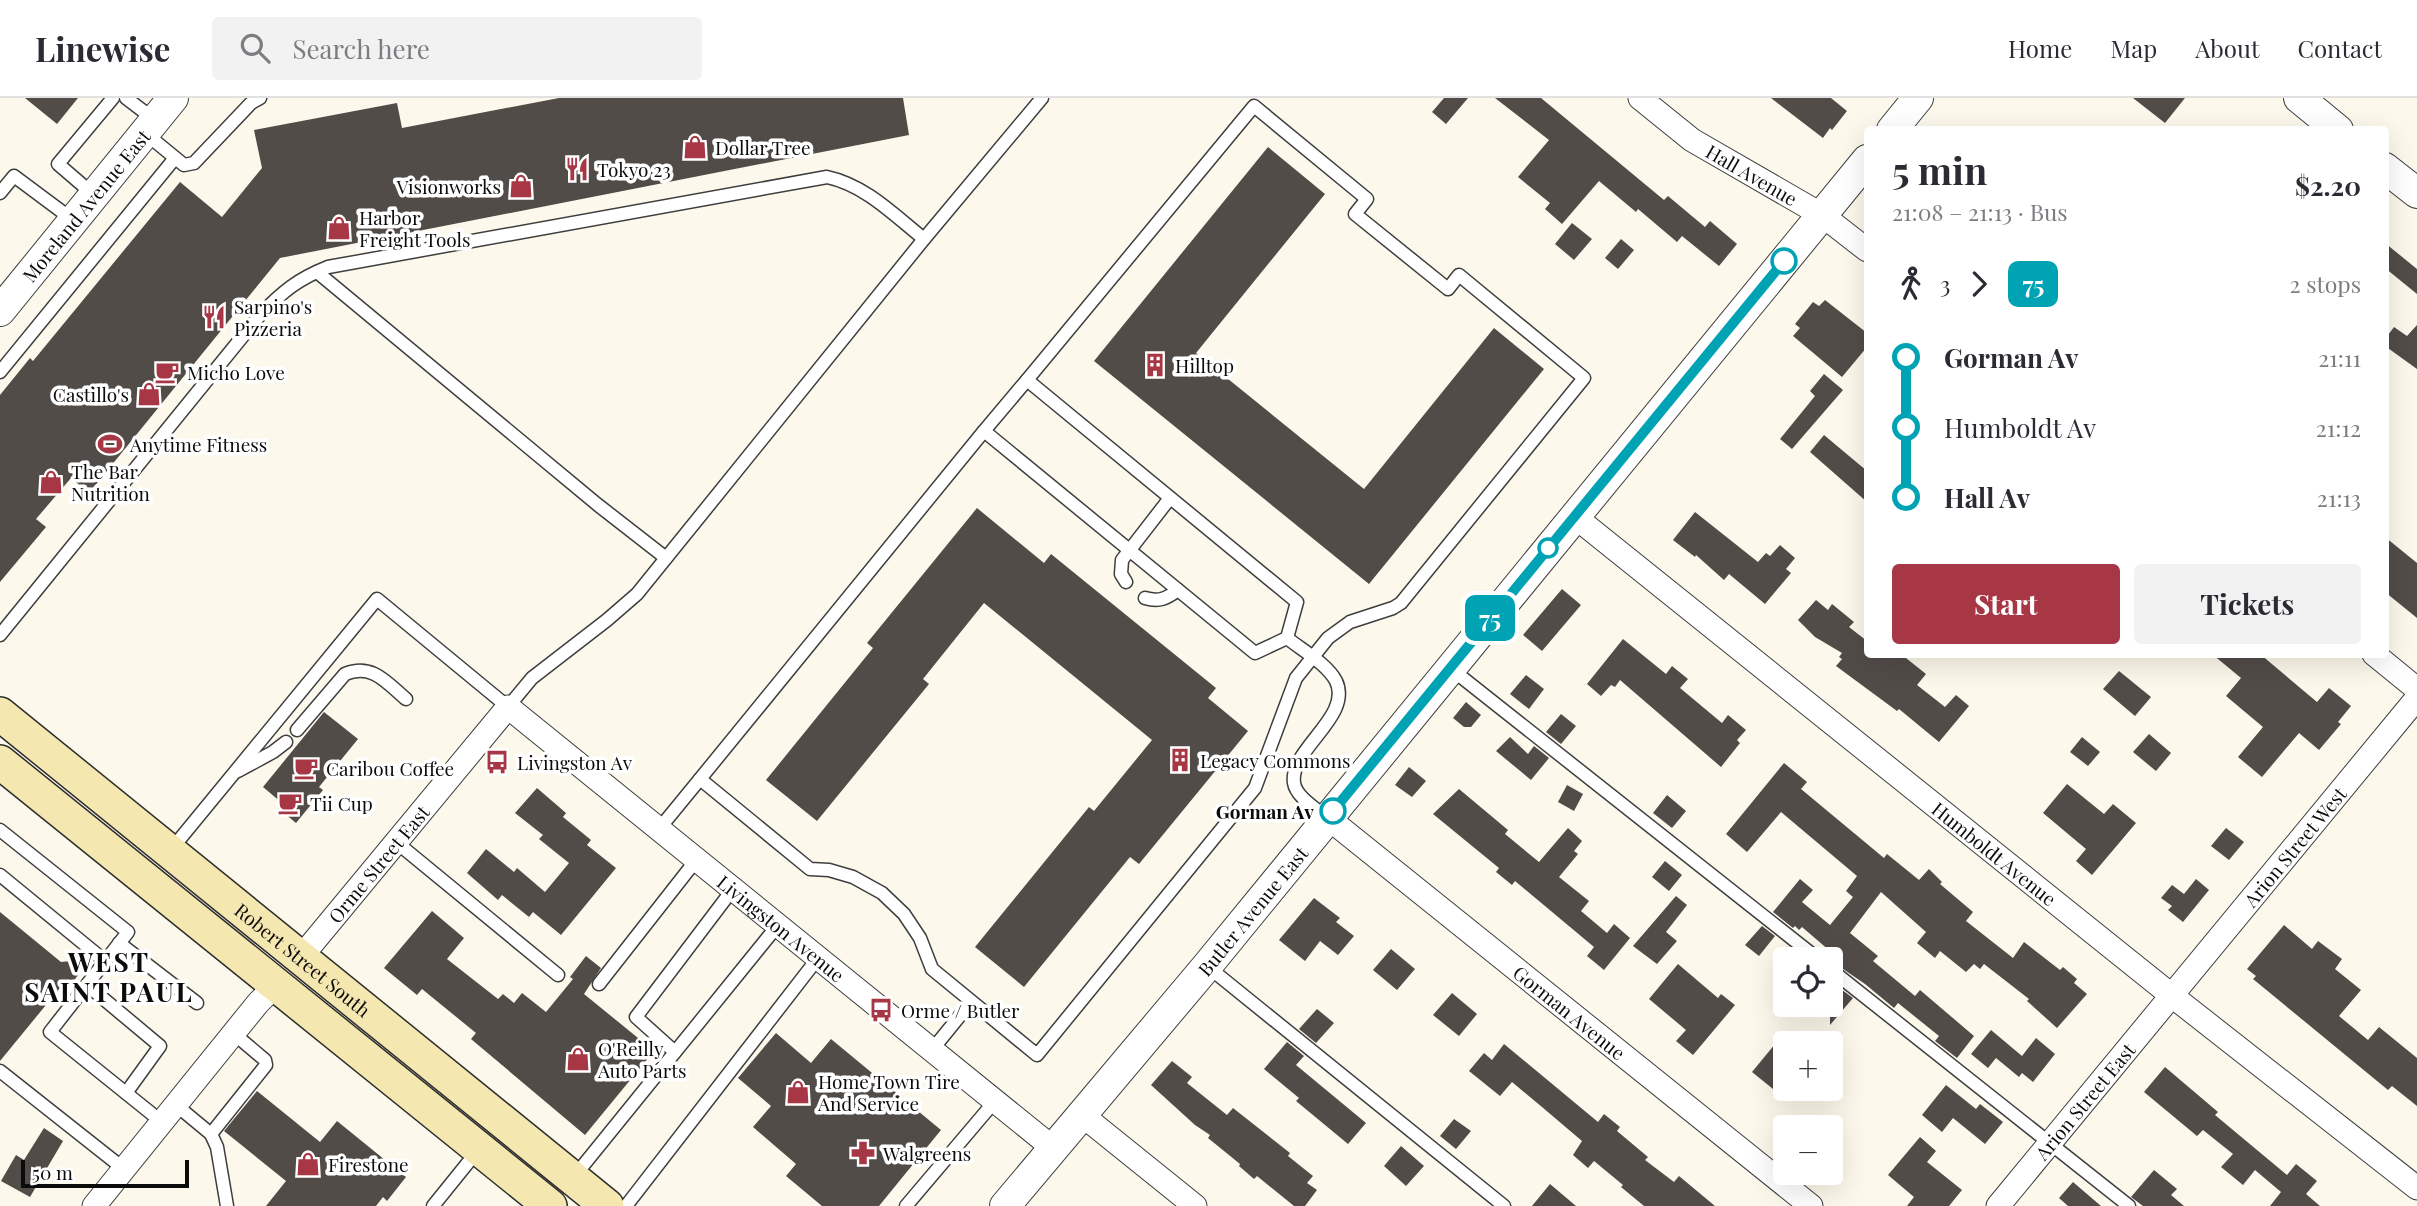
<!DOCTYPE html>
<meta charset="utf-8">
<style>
:root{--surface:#fff;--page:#f2f2f3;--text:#2b2b33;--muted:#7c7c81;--line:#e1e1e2;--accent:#a73745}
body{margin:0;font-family:"Playfair Display",serif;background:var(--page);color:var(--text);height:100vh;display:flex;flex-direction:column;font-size:26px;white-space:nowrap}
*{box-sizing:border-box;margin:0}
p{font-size:23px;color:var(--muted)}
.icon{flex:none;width:38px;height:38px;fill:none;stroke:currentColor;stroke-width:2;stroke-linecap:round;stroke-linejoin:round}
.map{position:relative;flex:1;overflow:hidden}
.side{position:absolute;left:1864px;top:28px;width:525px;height:532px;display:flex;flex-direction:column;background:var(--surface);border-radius:7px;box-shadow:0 7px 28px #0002}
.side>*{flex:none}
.badge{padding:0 14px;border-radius:10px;font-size:24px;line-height:46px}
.fabs{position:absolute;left:1773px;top:849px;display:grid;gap:14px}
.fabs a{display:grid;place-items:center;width:70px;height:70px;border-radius:7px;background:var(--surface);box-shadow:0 7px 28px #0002;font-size:35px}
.scale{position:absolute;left:21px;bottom:18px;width:168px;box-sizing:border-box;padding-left:7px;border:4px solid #0b0b0b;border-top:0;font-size:19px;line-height:24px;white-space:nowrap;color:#0b0b0b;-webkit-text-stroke:5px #fff;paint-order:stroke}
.map>.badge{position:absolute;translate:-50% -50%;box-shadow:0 0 0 4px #fff}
.legs{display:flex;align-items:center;gap:10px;height:77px;padding:0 28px;font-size:23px}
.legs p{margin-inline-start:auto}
.head{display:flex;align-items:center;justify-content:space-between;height:119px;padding:0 28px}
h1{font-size:38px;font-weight:700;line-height:52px}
.cta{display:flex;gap:14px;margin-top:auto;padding:14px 28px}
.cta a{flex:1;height:80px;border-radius:7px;background:var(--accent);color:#fff;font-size:28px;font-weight:700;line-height:80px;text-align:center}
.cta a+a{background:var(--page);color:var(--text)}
ul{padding:0 28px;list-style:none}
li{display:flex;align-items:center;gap:24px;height:70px;font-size:26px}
li i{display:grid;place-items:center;width:10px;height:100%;margin:0 9px;background:currentColor}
li i::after{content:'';width:18px;height:18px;margin:-9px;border:5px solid;border-radius:50%;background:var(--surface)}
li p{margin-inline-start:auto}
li:first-child i{background:linear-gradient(#0000 50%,currentColor 0)}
li:last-child i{background:linear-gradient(currentColor 50%,#0000 0)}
header{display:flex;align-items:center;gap:42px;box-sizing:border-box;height:98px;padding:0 35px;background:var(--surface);border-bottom:2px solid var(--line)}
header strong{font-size:33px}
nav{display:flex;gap:38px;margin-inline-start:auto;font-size:24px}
.search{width:490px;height:63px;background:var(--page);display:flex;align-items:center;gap:18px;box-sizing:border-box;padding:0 24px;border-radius:7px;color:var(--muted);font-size:26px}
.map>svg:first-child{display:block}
.building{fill:#524c49}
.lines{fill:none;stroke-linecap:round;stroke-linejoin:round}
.service-casing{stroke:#3e3e3e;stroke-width:15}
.minor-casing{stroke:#3e3e3e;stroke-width:25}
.tertiary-casing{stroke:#3e3e3e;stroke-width:32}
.secondary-casing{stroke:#2d2d2d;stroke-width:36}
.service{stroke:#fff;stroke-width:12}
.minor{stroke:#fff;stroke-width:23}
.tertiary{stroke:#fff;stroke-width:30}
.secondary{stroke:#f4e7af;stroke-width:33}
.line-1-casing{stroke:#fff;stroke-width:16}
.line-1{stroke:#00a3b4;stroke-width:10}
.stop-1-dot{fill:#fff;stroke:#00a3b4;stroke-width:3.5}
.labels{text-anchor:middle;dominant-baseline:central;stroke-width:7;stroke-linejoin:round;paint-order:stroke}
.poi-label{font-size:19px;fill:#0b0b0b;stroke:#fff;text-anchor:start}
.street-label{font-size:19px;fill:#0b0b0b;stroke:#fff}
.stop-label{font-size:19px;font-weight:bold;fill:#0b0b0b;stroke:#fff;text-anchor:end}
.district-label{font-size:26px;font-weight:bold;letter-spacing:2px;fill:#0b0b0b;stroke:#fff}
</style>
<header>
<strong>Linewise</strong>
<div class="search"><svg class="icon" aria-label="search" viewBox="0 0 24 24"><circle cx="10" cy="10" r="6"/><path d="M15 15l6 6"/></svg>Search here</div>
<nav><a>Home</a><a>Map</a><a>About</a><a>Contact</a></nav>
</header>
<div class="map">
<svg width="2417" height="1108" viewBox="0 0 2417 1108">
<rect width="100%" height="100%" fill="#fcf8eb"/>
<g class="building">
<path d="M25,0H78L57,26Z"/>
<path d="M559,0H903L909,37L280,160L89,395L71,380L36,421L46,429L0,484V297L30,260L33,263L180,84L222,119L262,70L254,32L397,5L402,30Z"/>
<path d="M1444,0H1468L1446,26L1432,14Z"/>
<path d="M1495,0H1541L1664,102L1668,98L1705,129L1710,123L1737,146L1719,168L1682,138L1677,144L1638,111L1636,114L1599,83L1562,126L1545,111L1550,105L1518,79L1549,42Z"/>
<path d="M1771,0H1831L1847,13L1832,32L1830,30L1823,40Z"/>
<path d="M2133,0H2185L2165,25Z"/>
<path d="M1268,49L1325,96L1196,255L1364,391L1494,230L1544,271L1369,486L1094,263Z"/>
<path d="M1572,125L1592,141L1574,162L1555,146Z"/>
<path d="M1621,141L1634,152L1618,171L1605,160Z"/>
<path d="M2385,145L2417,171V196L2385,170Z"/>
<path d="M1825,202L1867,235V249L1842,279L1793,238L1800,230L1795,226L1813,204L1819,208Z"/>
<path d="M2417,227V271L2385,248V241L2394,229L2407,238Z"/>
<path d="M1824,276L1843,292L1792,351L1780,341L1815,298L1810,293Z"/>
<path d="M1824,337L1867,373V404L1810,354Z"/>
<path d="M977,410L1044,465L1051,456L1216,590L1208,600L1248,633L1139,766L1130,759L1024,889L975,849L1089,709L1094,713L1152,642L984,505L923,581L929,586L817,723L766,682L873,550L867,545Z"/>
<path d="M1695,414L1758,464L1766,455L1770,458L1780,447L1795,460L1786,471L1791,475L1765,506L1729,476L1724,482L1696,457L1695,459L1673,442Z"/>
<path d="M2385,439L2417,465V520L2385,494Z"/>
<path d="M1562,491L1581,507L1542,553L1523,537Z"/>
<path d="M1816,502L1828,512L1832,506L1854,524L1849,529L1867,543V556H1901L1926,576L1917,587L1945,609L1956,597L1969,608L1939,644L1899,611L1897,613L1836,568L1842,561L1839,559L1842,555L1815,539L1798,522Z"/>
<path d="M1623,541L1666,576L1672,568L1688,581L1680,590L1722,625L1728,617L1746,632L1737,642L1740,645L1721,669L1620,582L1615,589L1611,587L1601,598L1587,586Z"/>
<path d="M2212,556H2260L2317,604L2329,590L2351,608L2338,624L2341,626L2319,652L2299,635L2262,679L2238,659L2263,629L2226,598L2241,580Z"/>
<path d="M2119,573L2151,599L2135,618L2103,591Z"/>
<path d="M1526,577L1544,591L1529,611L1510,596Z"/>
<path d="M1466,604L1481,617L1471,629H1464L1453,620Z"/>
<path d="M324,614L358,641L319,689L323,692L296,725L278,710L282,705L263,689Z"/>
<path d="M1561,616L1576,628L1561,646L1546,634Z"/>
<path d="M2149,636L2171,655L2156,673L2133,654Z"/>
<path d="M1510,639L1528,656L1534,648L1549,660L1531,682L1496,653Z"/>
<path d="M2082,639L2100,654L2088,668L2070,654Z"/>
<path d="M1784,665L1807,684L1801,691L1884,760L1887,756L1919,782L1929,771L1942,784L1940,786L1973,814L1966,823L2013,860L2024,844L2060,872L2063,869L2077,881L2074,885L2087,896L2057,930L2027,903L2029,901L1984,866L1980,871L1974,866L1966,874L1940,853L1935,860L1917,845L1926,834L1881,794L1850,835L1878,858L1873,863L1915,898L1920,892L1974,938L1957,960L1935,943L1939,938L1898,905L1894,910L1865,886L1830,862V853L1802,829L1799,832L1795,828L1793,830L1773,814L1800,781L1813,792L1802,804L1830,827L1853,799L1846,793L1857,778L1781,714L1747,754L1726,736Z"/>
<path d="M1409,669L1426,683L1412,699L1395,687Z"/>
<path d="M2067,686L2104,716L2113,706L2136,725L2092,777L2076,763L2086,751L2043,715Z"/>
<path d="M1567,687L1583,696L1574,713L1558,704Z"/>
<path d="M537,690L566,715L563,719L591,742L587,747L616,770L561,837L533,814L529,819L502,797L498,802L467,775L486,751L514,774L517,770L545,794L569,765L539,741L543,737L515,715Z"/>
<path d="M1459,691L1508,732L1505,736L1539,764L1568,730L1582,743L1574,753L1578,756L1559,779L1589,803L1581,813L1607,835L1614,826L1630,840L1604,872L1587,858L1594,849L1515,783L1512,787L1496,774L1499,770L1433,716Z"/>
<path d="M1667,697L1686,713L1672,730L1653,715Z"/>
<path d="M2226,730L2244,744L2229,762L2211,748Z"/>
<path d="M1665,763L1682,777L1669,793L1652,779Z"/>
<path d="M2196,781L2209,792L2183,824L2168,812L2172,808L2161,800L2172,787L2184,796Z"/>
<path d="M1676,798L1687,807L1666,834L1677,843L1657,866L1633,848Z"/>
<path d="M1314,800L1340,820L1336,824L1354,838L1338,857L1320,843L1305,863L1279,842Z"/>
<path d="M432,813L464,840L447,861L498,901L503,896L514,905L522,895L546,914L573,881L570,879L586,858L601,870L584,896L654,953L585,1037L471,941L476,935L422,891L417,897L384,870Z"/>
<path d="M0,814L61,864L71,863L78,869V877L73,884L64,885L0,963Z"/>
<path d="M2284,827L2312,851L2318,843L2342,861L2335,871L2361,892L2339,918L2368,942L2379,929L2417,960V1008L2392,988L2388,992L2253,881L2256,878L2247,871Z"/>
<path d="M1762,828L1775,838L1759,858L1745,847Z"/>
<path d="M1391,851L1415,871L1397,892L1373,872Z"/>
<path d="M1678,866L1718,900L1721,896L1735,907L1693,957L1676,943L1686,932L1649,901Z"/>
<path d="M1830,883L1853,900L1830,927Z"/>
<path d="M1452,895L1477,916L1459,938L1433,917Z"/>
<path d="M1317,911L1334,925L1316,945L1299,931Z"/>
<path d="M1991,932L2022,958L2036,940L2055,956L2033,984L2022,975L2019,979L1996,960L1988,970L1971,956Z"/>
<path d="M1785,934V976L1773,991L1752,974Z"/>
<path d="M776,935L811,965L831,941L941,1032L879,1108H822L786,1078L796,1066L753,1029L771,1008L738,980Z"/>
<path d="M1287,944L1304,958L1296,967L1366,1025L1348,1046L1296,1003L1299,1000L1264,971Z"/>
<path d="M1504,946L1598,1024L1604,1016L1620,1029L1617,1033L1648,1059L1645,1062L1674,1084L1679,1078L1715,1108H1644L1621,1089L1623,1087L1594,1063L1588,1070L1573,1057L1582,1043L1542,1009L1512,984L1500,998L1469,973L1484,955L1492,962Z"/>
<path d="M1172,963L1192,979L1187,985L1227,1017L1233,1010L1290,1055L1288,1058L1313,1078L1307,1085L1317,1092L1305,1108H1294L1257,1078L1254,1081L1239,1068L1240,1066L1208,1040L1210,1037L1195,1027L1151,987Z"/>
<path d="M2165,969L2218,1014L2215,1017L2287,1077L2296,1066L2317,1083L2306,1096L2320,1108H2270L2281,1094L2255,1072L2243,1087L2221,1069L2233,1056L2203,1032L2197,1038L2144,994Z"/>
<path d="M1946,987L1976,1011L1980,1006L2003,1024L1985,1046L1953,1020L1942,1034L1922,1017Z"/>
<path d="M257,993L320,1044L337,1023L406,1079L387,1103L383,1099L376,1108H266L286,1083L224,1033Z"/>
<path d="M1454,1021L1471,1033L1456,1051L1440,1038Z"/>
<path d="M44,1030L63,1043L30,1099L1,1083L16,1057L24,1062Z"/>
<path d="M1920,1039L1936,1053L1927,1064L1962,1092L1949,1108H1907L1914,1099L1888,1077Z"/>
<path d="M1401,1048L1424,1068L1406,1088L1384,1068Z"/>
<path d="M2154,1072L2177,1091L2171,1097L2184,1108H2143L2131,1099Z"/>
<path d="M2073,1084L2101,1108H2068L2059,1100Z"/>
<path d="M1550,1086L1576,1108H1532Z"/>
</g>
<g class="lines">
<g class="service-casing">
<g id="service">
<path d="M126,0L155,22"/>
<path d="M145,35L184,67L194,65L251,5L260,0"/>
<path d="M0,95L14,78L73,122"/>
<path d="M94,97L58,66L113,0"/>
<path d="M317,174L598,407L666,460"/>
<path d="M0,274L175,60"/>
<path d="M984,333L700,681L810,771L829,772L853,779L882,795L904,816L920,840L932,871L1037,957L1255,690L1296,580L1328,540L1350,524L1393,510L1401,505L1584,280L1459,177L1448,191L1355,116L1367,101L1254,8L1027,282"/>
<path d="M1126,484L1121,476L1122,462L1170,400"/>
<path d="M1145,500C1159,504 1166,501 1178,492"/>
<path d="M0,537L260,217C283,193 298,181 328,169L827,79C865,87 894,117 924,141"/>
<path d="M1287,540L1297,504L1027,282L984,333L1255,555L1287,540C1302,552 1327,566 1336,583C1353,619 1289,651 1294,685C1296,699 1317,711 1327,720"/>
<path d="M1450,570L1818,861"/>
<path d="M297,632L345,576C372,565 386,584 406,601"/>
<path d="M238,673L273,654L286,644"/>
<path d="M659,731L700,681"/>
<path d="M0,732L128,834L50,934L162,1024"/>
<path d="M396,744L558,877"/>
<path d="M170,753L377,501L508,609L532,580L607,522L637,496L924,141L1042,0"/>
<path d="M0,777L105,863"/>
<path d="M119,845L197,905"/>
<path d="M1207,868L1504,1108"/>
<path d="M1830,871L2129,1108"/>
<path d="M599,886L697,761"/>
<path d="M87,887L160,948L126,995"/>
<path d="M932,952L971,904"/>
<path d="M675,954L636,919L733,791"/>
<path d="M0,973L124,1071"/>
<path d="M176,1007L211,1036L217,1049L227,1108"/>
<path d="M211,1036L266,967L265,962L233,935"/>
<path d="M573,1080L778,827"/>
<path d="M433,1108L479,1051"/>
<path d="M626,1108L818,860"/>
<path d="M906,1108L995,1003"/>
</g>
</g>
<g class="minor-casing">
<g id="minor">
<path id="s1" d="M1640,0L1692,42L1822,117L1867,152"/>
<path id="s2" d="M1574,418L2171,897L2417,1090"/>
<path d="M2374,556L2417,591"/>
<path id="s3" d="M1328,720L1811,1108"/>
<path id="s4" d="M301,859L508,609L1053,1050"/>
<path d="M1082,1017L1195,1108"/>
<path d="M94,1108L258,905L276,887"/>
<path id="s5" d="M1998,1108L2417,600"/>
</g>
</g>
<g class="tertiary-casing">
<g id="tertiary">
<path d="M2299,0L2338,32"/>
<path d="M1892,32L1918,0"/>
<path d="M2385,70L2417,95"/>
<path id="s6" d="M0,213L173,0"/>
<path id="s7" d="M1005,1108L1207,868L1867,62"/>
</g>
</g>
<g class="secondary-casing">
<g id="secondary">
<path id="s8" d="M0,616L607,1108"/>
<path d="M0,664L550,1108"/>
</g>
</g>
<use href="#service" class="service"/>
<use href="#minor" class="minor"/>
<use href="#tertiary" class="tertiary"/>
<use href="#secondary" class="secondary"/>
</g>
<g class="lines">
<g class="line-1-casing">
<path id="line-1" d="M1333,713L1784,163"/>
</g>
<use href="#line-1" class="line-1"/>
</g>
<defs>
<g id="shop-bare" transform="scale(1.89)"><path d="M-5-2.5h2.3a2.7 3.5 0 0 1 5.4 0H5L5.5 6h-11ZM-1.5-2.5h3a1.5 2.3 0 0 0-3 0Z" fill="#a73745" stroke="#fff" stroke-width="2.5" paint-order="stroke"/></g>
<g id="restaurant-bare" transform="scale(1.89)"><path d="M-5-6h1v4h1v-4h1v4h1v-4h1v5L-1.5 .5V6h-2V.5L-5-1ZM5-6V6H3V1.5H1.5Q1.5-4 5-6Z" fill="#a73745" stroke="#fff" stroke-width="2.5" paint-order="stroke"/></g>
<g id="building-bare" transform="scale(1.89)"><path d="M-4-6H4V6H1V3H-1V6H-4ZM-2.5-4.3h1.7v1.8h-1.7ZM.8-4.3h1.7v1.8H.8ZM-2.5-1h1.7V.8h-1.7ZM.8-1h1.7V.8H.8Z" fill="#a73745" stroke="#fff" stroke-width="2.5" paint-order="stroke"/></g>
<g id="cafe-bare" transform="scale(1.89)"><path d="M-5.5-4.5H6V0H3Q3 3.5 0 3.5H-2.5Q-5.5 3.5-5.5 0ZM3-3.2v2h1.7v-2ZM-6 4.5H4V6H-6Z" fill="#a73745" stroke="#fff" stroke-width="2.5" paint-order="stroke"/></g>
<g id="stadium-bare" transform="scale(1.89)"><path d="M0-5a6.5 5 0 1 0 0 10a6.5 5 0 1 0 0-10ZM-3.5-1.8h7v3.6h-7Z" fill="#a73745" stroke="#fff" stroke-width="2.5" paint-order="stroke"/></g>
<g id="bus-bare" transform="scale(1.89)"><path d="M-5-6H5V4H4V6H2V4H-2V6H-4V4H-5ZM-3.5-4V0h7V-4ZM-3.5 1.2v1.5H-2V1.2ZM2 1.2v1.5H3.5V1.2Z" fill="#a73745" stroke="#fff" stroke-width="2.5" paint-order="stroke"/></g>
<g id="pharmacy-bare" transform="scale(1.89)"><path d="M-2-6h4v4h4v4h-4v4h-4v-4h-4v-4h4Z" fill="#a73745" stroke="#fff" stroke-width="2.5" paint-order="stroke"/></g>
</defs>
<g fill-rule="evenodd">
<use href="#shop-bare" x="695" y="49"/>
<use href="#restaurant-bare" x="577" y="71"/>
<use href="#shop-bare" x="521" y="88"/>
<use href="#shop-bare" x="339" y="130"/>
<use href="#restaurant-bare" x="214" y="219"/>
<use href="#building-bare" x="1155" y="267"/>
<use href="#cafe-bare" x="167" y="274"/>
<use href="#shop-bare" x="149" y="296"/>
<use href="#stadium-bare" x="110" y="346"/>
<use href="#shop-bare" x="51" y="384"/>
<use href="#building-bare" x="1180" y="662"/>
<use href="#bus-bare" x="497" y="664"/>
<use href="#cafe-bare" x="306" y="670"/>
<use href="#cafe-bare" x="290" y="705"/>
<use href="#bus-bare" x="881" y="912"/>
<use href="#shop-bare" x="578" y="961"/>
<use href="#shop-bare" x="798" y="994"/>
<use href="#pharmacy-bare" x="863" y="1055"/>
<use href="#shop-bare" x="308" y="1066"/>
</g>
<g class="stop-1-dot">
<circle cx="1784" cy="163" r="12"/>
<circle cx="1548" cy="450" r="9"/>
<circle cx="1333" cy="713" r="12"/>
</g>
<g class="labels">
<g class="poi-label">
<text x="715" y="49">Dollar Tree</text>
<text x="597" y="71">Tokyo 23</text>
<text x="501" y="88" text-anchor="end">Visionworks</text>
<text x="359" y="119">Harbor<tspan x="359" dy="22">Freight Tools</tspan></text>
<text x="234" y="208">Sarpino's<tspan x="234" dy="22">Pizzeria</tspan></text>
<text x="1175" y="267">Hilltop</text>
<text x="187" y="274">Micho Love</text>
<text x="129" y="296" text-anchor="end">Castillo's</text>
<text x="130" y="346">Anytime Fitness</text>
<text x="71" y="373">The Bar<tspan x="71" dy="22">Nutrition</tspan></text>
<text x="1200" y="662">Legacy Commons</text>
<text x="517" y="664">Livingston Av</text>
<text x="326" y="670">Caribou Coffee</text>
<text x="310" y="705">Tii Cup</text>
<text x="901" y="912">Orme / Butler</text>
<text x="598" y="950">O'Reilly<tspan x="598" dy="22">Auto Parts</tspan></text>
<text x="818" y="983">Home Town Tire<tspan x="818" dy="22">And Service</tspan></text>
<text x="883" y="1055">Walgreens</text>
<text x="328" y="1066">Firestone</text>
</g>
<g class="street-label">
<text stroke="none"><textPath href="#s1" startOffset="136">Hall Avenue</textPath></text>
<text stroke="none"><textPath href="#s6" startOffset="136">Moreland Avenue East</textPath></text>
<text stroke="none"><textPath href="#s5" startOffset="466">Arion Street West</textPath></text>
<text stroke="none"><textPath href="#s2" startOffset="539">Humboldt Avenue</textPath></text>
<text stroke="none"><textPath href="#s4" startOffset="121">Orme Street East</textPath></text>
<text stroke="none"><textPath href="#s7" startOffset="385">Butler Avenue East</textPath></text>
<text stroke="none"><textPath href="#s4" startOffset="676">Livingston Avenue</textPath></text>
<text stroke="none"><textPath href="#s8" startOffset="390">Robert Street South</textPath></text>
<text stroke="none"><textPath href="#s3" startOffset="310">Gorman Avenue</textPath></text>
<text stroke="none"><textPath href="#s5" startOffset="136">Arion Street East</textPath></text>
</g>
<g class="stop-label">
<text x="1314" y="713">Gorman Av</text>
</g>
<g class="district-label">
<text x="109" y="863">WEST<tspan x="109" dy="30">SAINT PAUL</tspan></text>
</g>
</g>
</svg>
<div class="fabs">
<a><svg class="icon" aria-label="locate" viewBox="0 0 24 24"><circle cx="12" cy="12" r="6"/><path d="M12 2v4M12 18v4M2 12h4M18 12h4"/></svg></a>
<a>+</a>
<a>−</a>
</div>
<div class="scale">50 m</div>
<b class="badge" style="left:1490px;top:520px;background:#00a3b4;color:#fff">75</b>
<section class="side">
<div class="head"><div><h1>5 min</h1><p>21:08 – 21:13 · Bus</p></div><b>$2.20</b></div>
<div class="legs"><svg class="icon" aria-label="walk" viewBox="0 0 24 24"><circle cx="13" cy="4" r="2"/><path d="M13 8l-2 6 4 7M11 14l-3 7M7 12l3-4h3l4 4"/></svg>3<svg class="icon" aria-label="forward" viewBox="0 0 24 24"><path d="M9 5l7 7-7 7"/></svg><b class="badge" style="background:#00a3b4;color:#fff">75</b><p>2 stops</p></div>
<ul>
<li><i style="color:#00a3b4"></i><b>Gorman Av</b><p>21:11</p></li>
<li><i style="color:#00a3b4"></i><span>Humboldt Av</span><p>21:12</p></li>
<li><i style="color:#00a3b4"></i><b>Hall Av</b><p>21:13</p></li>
</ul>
<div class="cta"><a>Start</a><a>Tickets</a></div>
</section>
</div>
